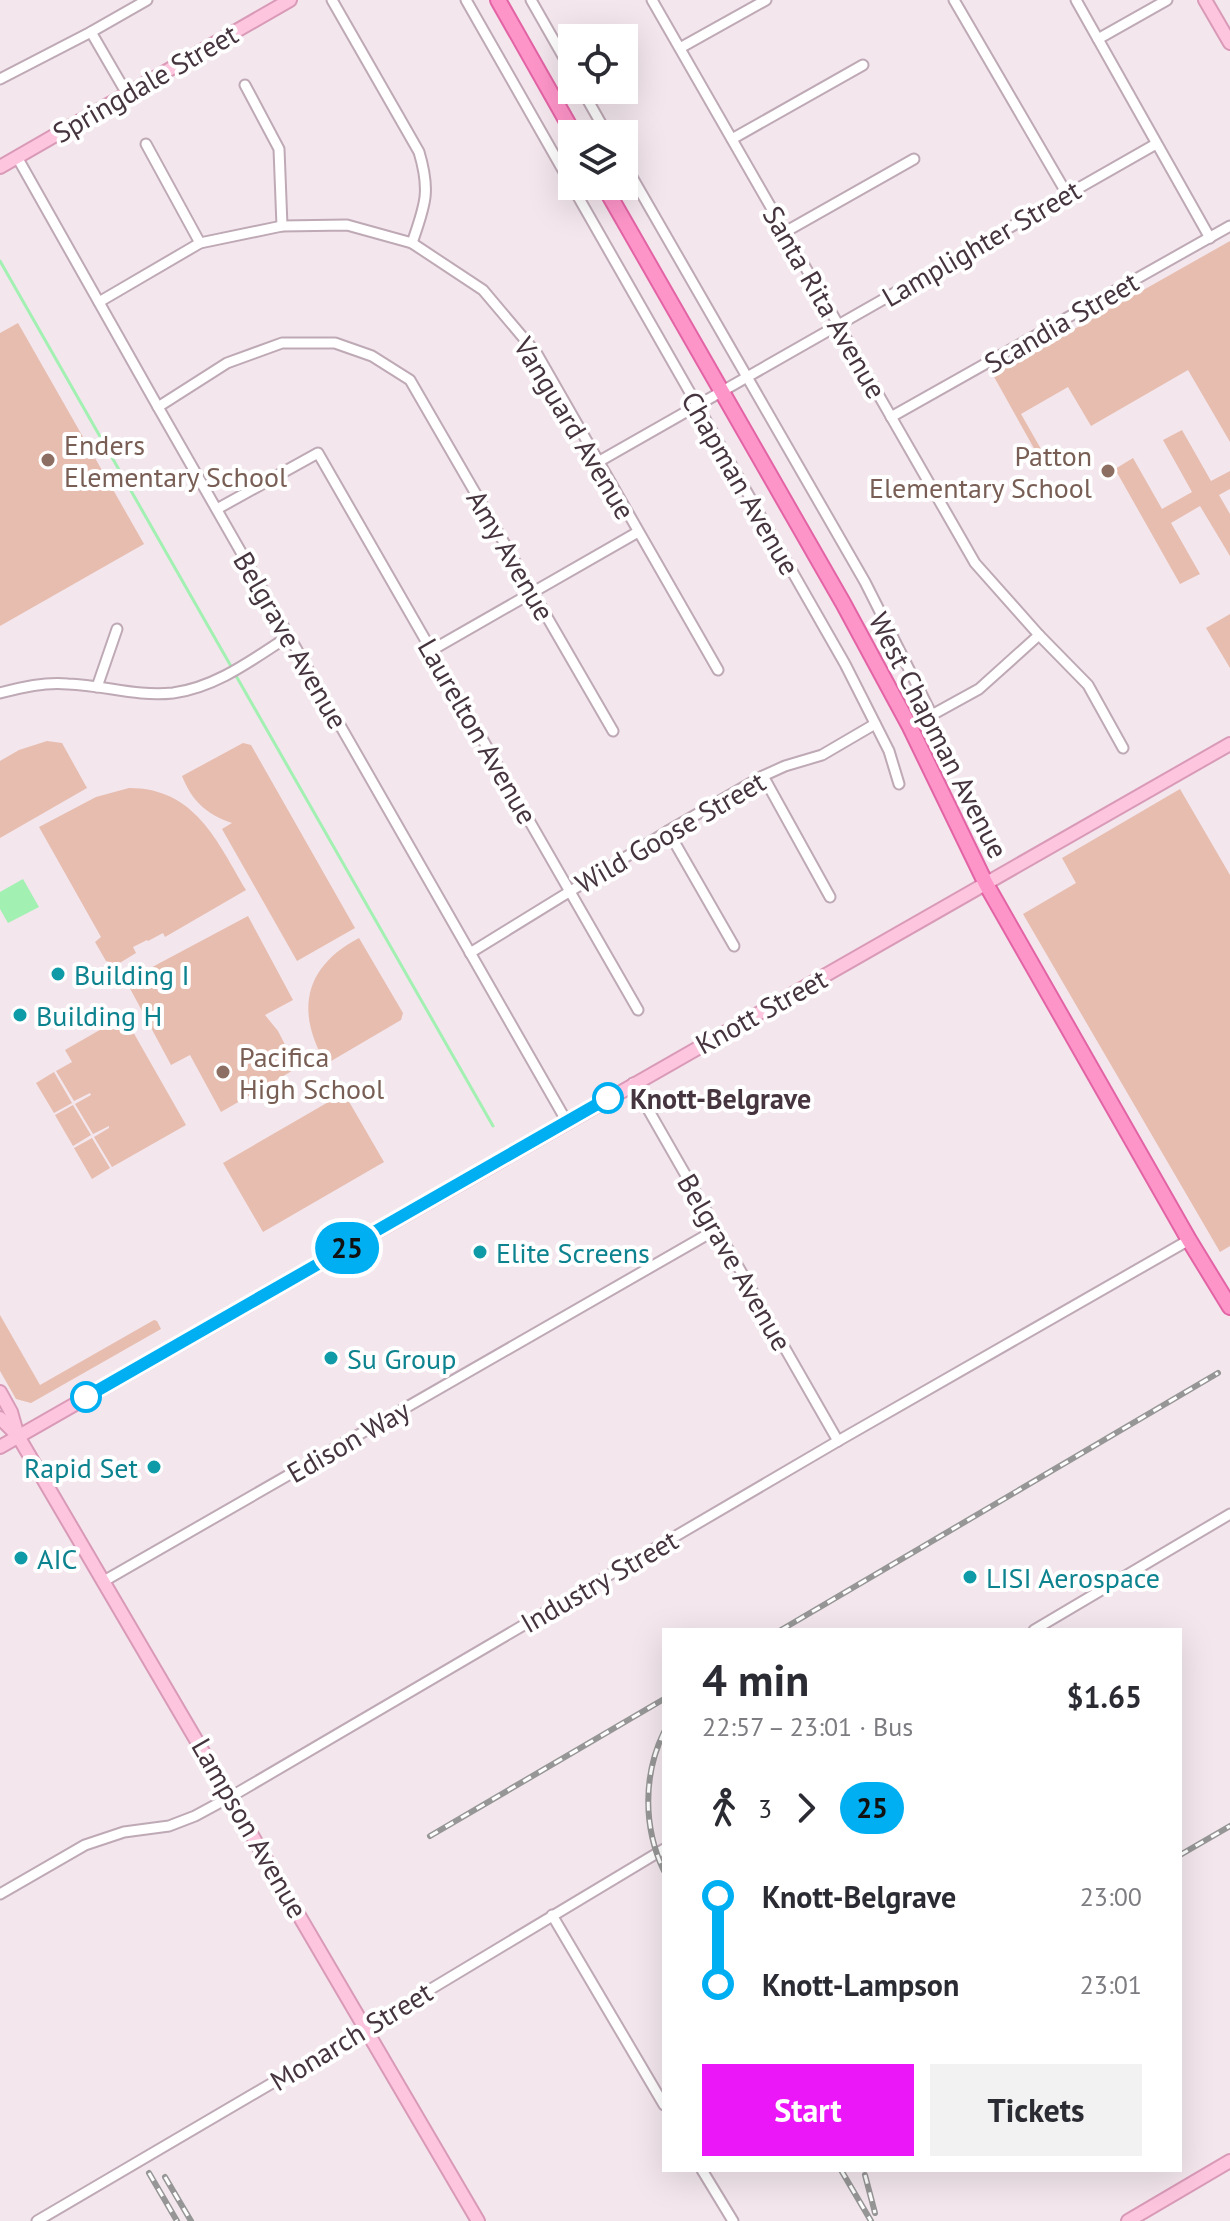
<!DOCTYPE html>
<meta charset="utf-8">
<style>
:root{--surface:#fff;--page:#f2f2f3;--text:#2b2b33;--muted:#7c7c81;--accent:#ec17f9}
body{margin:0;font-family:"PT Sans",sans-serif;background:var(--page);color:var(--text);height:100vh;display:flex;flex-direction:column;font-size:30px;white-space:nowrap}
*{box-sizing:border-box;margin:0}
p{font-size:26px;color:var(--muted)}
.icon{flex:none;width:44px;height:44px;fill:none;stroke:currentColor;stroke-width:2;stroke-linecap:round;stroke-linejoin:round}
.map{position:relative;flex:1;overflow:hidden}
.details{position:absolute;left:662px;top:1628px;width:520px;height:544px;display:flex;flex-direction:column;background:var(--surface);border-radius:0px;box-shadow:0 8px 32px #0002}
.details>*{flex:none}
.badge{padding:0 16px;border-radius:26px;font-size:28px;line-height:52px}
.buttons{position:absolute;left:558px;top:24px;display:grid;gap:16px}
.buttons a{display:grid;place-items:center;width:80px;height:80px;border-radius:0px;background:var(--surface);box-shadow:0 8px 32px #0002;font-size:40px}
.map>.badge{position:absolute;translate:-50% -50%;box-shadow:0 0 0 4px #fff}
.legs{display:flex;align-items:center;gap:12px;height:88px;padding:0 40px;font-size:26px}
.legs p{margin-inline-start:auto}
.headline{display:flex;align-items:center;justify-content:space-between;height:136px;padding:0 40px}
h1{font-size:44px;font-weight:600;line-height:60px}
.button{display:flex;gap:16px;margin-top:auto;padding:16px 40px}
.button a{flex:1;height:92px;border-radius:0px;background:var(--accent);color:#fff;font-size:32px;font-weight:600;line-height:92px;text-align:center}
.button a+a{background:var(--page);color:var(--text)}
ul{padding:0 40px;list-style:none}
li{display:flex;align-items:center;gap:28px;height:88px;font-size:30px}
li i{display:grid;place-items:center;width:12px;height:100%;margin:0 10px;background:currentColor}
li i::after{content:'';width:20px;height:20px;margin:-10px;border:6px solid;border-radius:50%;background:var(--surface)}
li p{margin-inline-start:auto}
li:first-child i{background:linear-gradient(#0000 50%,currentColor 0)}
li:last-child i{background:linear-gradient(currentColor 50%,#0000 0)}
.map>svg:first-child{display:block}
.green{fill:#e7bdaf}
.water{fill:#a2f0b2}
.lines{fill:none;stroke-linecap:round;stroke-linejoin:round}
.stream{stroke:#a2f0b2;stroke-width:3}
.street-casing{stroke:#bea9b5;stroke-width:13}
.secondary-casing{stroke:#d99ab8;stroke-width:16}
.primary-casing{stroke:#e364a5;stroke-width:18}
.street{stroke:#fff;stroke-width:9}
.secondary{stroke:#fec5df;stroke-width:12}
.primary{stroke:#fe95c9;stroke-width:14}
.rail-casing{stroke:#969696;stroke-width:6}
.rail{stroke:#fff;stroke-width:3;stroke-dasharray:9;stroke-linecap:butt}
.line-1-casing{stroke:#fff;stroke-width:18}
.line-1{stroke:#00aff2;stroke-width:12}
.education-dot{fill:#8d6e63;stroke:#fff;stroke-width:3}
.culture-dot{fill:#0f9aa8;stroke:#fff;stroke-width:3}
.stop-1-dot{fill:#fff;stroke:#00aff2;stroke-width:4}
.labels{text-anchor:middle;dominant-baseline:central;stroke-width:8;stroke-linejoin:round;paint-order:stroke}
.street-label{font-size:28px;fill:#46353f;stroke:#fff}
.education-label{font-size:28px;fill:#785e54;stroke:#fff;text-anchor:start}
.culture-label{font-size:28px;fill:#0d838f;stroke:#fff;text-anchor:start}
.stop-label{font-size:28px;font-weight:bold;fill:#46353f;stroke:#fff;text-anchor:start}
</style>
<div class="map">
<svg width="1230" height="2221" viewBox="0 0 1230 2221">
<rect width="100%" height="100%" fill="#f3e6ed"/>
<g class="green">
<path d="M1230,241V442L1188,370L1091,426L1068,387L1021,414L1041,449L1036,452L993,375Z"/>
<path d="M18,323L144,544L0,626V333Z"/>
<path d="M1182,430L1211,481L1230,471V489L1219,495L1230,514V556L1200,506L1171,523L1200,574L1180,584L1115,469L1133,458L1162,509L1192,492L1163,440Z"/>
<path d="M1230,614V668L1206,628Z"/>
<path d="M47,741L62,743L87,788L0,838V761L19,750Z"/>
<path d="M243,743L251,745L355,928L297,961L222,829L232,823C206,814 192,801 182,776Z"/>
<path d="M129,788C195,788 217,841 246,890L165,937L163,933L148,941L147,940L133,947L136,953L118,964L106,961L95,942L101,937L39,827L96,797Z"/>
<path d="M1180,789L1230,875V1246L1220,1252L1023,914L1076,883L1062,858Z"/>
<path d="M248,916L293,1000L265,1015L278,1031L297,1068L221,1112L190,1055L171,1065L126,981Z"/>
<path d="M359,938L403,1013L401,1020L326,1064C295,1011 304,967 359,938Z"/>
<path d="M124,1016L186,1125L112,1167L94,1137L109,1128V1126L93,1134L75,1104L91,1095L90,1093L74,1101L56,1071L72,1062L65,1050Z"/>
<path d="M54,1072L72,1103L54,1113L36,1083Z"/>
<path d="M344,1093L384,1162L263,1232L223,1163Z"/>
<path d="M73,1105L91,1135L73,1146L55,1115Z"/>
<path d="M92,1138L110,1168L92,1179L74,1148Z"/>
<path d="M0,1315L40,1385L154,1320L157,1321L161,1329L31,1403L16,1399L0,1371Z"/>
</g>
<path class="water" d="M23,879L39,907L8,923L0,909V892Z"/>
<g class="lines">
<g class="stream">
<path d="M0,261L232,668"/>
<path d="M235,674L493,1126"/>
</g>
<g class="street-casing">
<g id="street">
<path d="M332,0L419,152C431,192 425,205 412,243"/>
<path d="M466,0L572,186"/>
<path d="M531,0L572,72"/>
<path d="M652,0L975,563L1039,635L1088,685L1123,748"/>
<path d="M954,0L1067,194"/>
<path d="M1076,0L1210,238"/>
<path d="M91,32L127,94"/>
<path d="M1098,39L1167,0"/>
<path d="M680,48L766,0"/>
<path d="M0,79L91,32L147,0"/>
<path d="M245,85L279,149L282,226"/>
<path d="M582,90L607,134"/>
<path d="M732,139L863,65"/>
<path d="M146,144L200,243"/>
<path d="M17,157L158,407L567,1122"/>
<path d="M624,163L865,582L932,715"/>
<path d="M572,186L845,664L889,751L899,784"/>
<path d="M785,232L914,159"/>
<path d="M99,302L200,243L282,226L347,225L412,243L483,290L537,354L718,670"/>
<path d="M158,407L227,363L282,343H335L372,356L410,380L613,731"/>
<path d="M891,417L1230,226"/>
<path d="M598,462L1156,144"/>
<path d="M217,509L318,453L638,1010"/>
<path d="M432,650L638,532"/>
<path d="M97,687L117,629"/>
<path d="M0,693C23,687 44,682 68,684C104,685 136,697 173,693C217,687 253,659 289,636"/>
<path d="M910,727L979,689L1039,635"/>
<path d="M763,776L830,897"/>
<path d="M668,831L734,946"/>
<path d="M470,953L668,831L763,776L785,766L822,755L875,724"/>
<path d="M633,1083L838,1441"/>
<path d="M104,1581L717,1229"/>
<path d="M1034,1630L1230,1514"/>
<path d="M0,1894L85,1845L124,1832L169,1826L195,1816L232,1796L838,1441L1189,1240"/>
<path d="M552,1915L664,2105"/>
<path d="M702,2170L733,2221"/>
<path d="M37,2221L366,2028L664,1849"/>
</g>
</g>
<g class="secondary-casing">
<g id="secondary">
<path d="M1205,0L1230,43"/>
<path d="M0,167L290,0"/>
<path d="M0,1392L11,1412L17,1433"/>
<path d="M0,1418L18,1436C173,1697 326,1959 478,2221"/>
<path d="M0,1447L1230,744"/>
<path d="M1128,2221L1230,2161"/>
</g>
</g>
<g class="primary-casing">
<g id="primary">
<path d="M498,0L574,134"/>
<path d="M604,186L843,603L910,727L986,884L1189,1240L1230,1307"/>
</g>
</g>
<use href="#street" class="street"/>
<use href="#secondary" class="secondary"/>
<use href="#primary" class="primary"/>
<g class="rail-casing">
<g id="rail">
<path d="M781,1630L1218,1373"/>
<path d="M664,1732C643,1775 643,1827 664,1871"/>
<path d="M430,1836L664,1699"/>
<path d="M1180,1855L1230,1826"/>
<path d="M841,2170L871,2221"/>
<path d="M149,2173L177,2221"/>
<path d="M865,2175L875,2213"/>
<path d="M165,2177L191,2221"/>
</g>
</g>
<use href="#rail" class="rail"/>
</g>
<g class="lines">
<g class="line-1-casing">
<path id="line-1" d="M86,1397L608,1098"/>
</g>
<use href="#line-1" class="line-1"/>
</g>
<g class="education-dot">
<circle cx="48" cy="460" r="8"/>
<circle cx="1108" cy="471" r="8"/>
<circle cx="223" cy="1072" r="8"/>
</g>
<g class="culture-dot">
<circle cx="58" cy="974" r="8"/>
<circle cx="20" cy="1015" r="8"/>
<circle cx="480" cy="1252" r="8"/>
<circle cx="331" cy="1358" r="8"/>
<circle cx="154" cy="1467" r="8"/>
<circle cx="21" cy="1558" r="8"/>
<circle cx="970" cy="1577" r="8"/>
</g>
<g class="stop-1-dot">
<circle cx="608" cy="1098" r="14"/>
<circle cx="86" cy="1397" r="14"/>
</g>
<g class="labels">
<g class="street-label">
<text transform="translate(145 83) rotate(-30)">Springdale Street</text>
<text transform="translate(981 243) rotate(-30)">Lamplighter Street</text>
<text transform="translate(825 302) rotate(60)">Santa Rita Avenue</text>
<text transform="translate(1061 322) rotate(-30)">Scandia Street</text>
<text transform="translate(575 428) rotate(59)">Vanguard Avenue</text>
<text transform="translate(741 483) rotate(60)">Chapman Avenue</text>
<text transform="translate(511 555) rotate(60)">Amy Avenue</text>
<text transform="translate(291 640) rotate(60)">Belgrave Avenue</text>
<text transform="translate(478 731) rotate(60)">Laurelton Avenue</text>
<text transform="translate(939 735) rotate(63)">West Chapman Avenue</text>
<text transform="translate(670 832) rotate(-30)">Wild Goose Street</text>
<text transform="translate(761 1011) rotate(-29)">Knott Street</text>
<text transform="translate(735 1262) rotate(60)">Belgrave Avenue</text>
<text transform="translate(348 1441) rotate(-30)">Edison Way</text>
<text transform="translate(599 1581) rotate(-30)">Industry Street</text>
<text transform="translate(250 1828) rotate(60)">Lampson Avenue</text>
<text transform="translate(351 2036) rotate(-31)">Monarch Street</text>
</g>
<g class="education-label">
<text x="64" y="444">Enders<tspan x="64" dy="32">Elementary School</tspan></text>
<text x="1092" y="455" text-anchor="end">Patton<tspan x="1092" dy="32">Elementary School</tspan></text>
<text x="239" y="1056">Pacifica<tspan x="239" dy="32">High School</tspan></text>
</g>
<g class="culture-label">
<text x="74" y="974">Building I</text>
<text x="36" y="1015">Building H</text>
<text x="496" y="1252">Elite Screens</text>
<text x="347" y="1358">Su Group</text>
<text x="138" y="1467" text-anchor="end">Rapid Set</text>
<text x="37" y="1558">AIC</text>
<text x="986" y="1577">LISI Aerospace</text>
</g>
<g class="stop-label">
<text x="630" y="1098">Knott-Belgrave</text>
</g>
</g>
</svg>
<div class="buttons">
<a><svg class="icon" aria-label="locate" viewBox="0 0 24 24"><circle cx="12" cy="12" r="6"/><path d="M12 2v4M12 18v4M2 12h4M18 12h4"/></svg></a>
<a><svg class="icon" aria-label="layers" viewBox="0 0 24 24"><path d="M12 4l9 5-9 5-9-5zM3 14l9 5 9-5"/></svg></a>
</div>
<b class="badge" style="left:347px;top:1248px;background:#00aff2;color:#111">25</b>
<section class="details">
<div class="headline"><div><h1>4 min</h1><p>22:57 – 23:01 · Bus</p></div><b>$1.65</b></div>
<div class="legs"><svg class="icon" aria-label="walk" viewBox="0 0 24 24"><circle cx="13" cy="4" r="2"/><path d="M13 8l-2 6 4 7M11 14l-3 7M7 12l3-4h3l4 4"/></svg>3<svg class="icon" aria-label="forward" viewBox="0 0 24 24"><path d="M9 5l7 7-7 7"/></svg><b class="badge" style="background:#00aff2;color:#111">25</b></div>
<ul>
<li><i style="color:#00aff2"></i><b>Knott-Belgrave</b><p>23:00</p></li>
<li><i style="color:#00aff2"></i><b>Knott-Lampson</b><p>23:01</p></li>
</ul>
<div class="button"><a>Start</a><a>Tickets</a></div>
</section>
</div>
